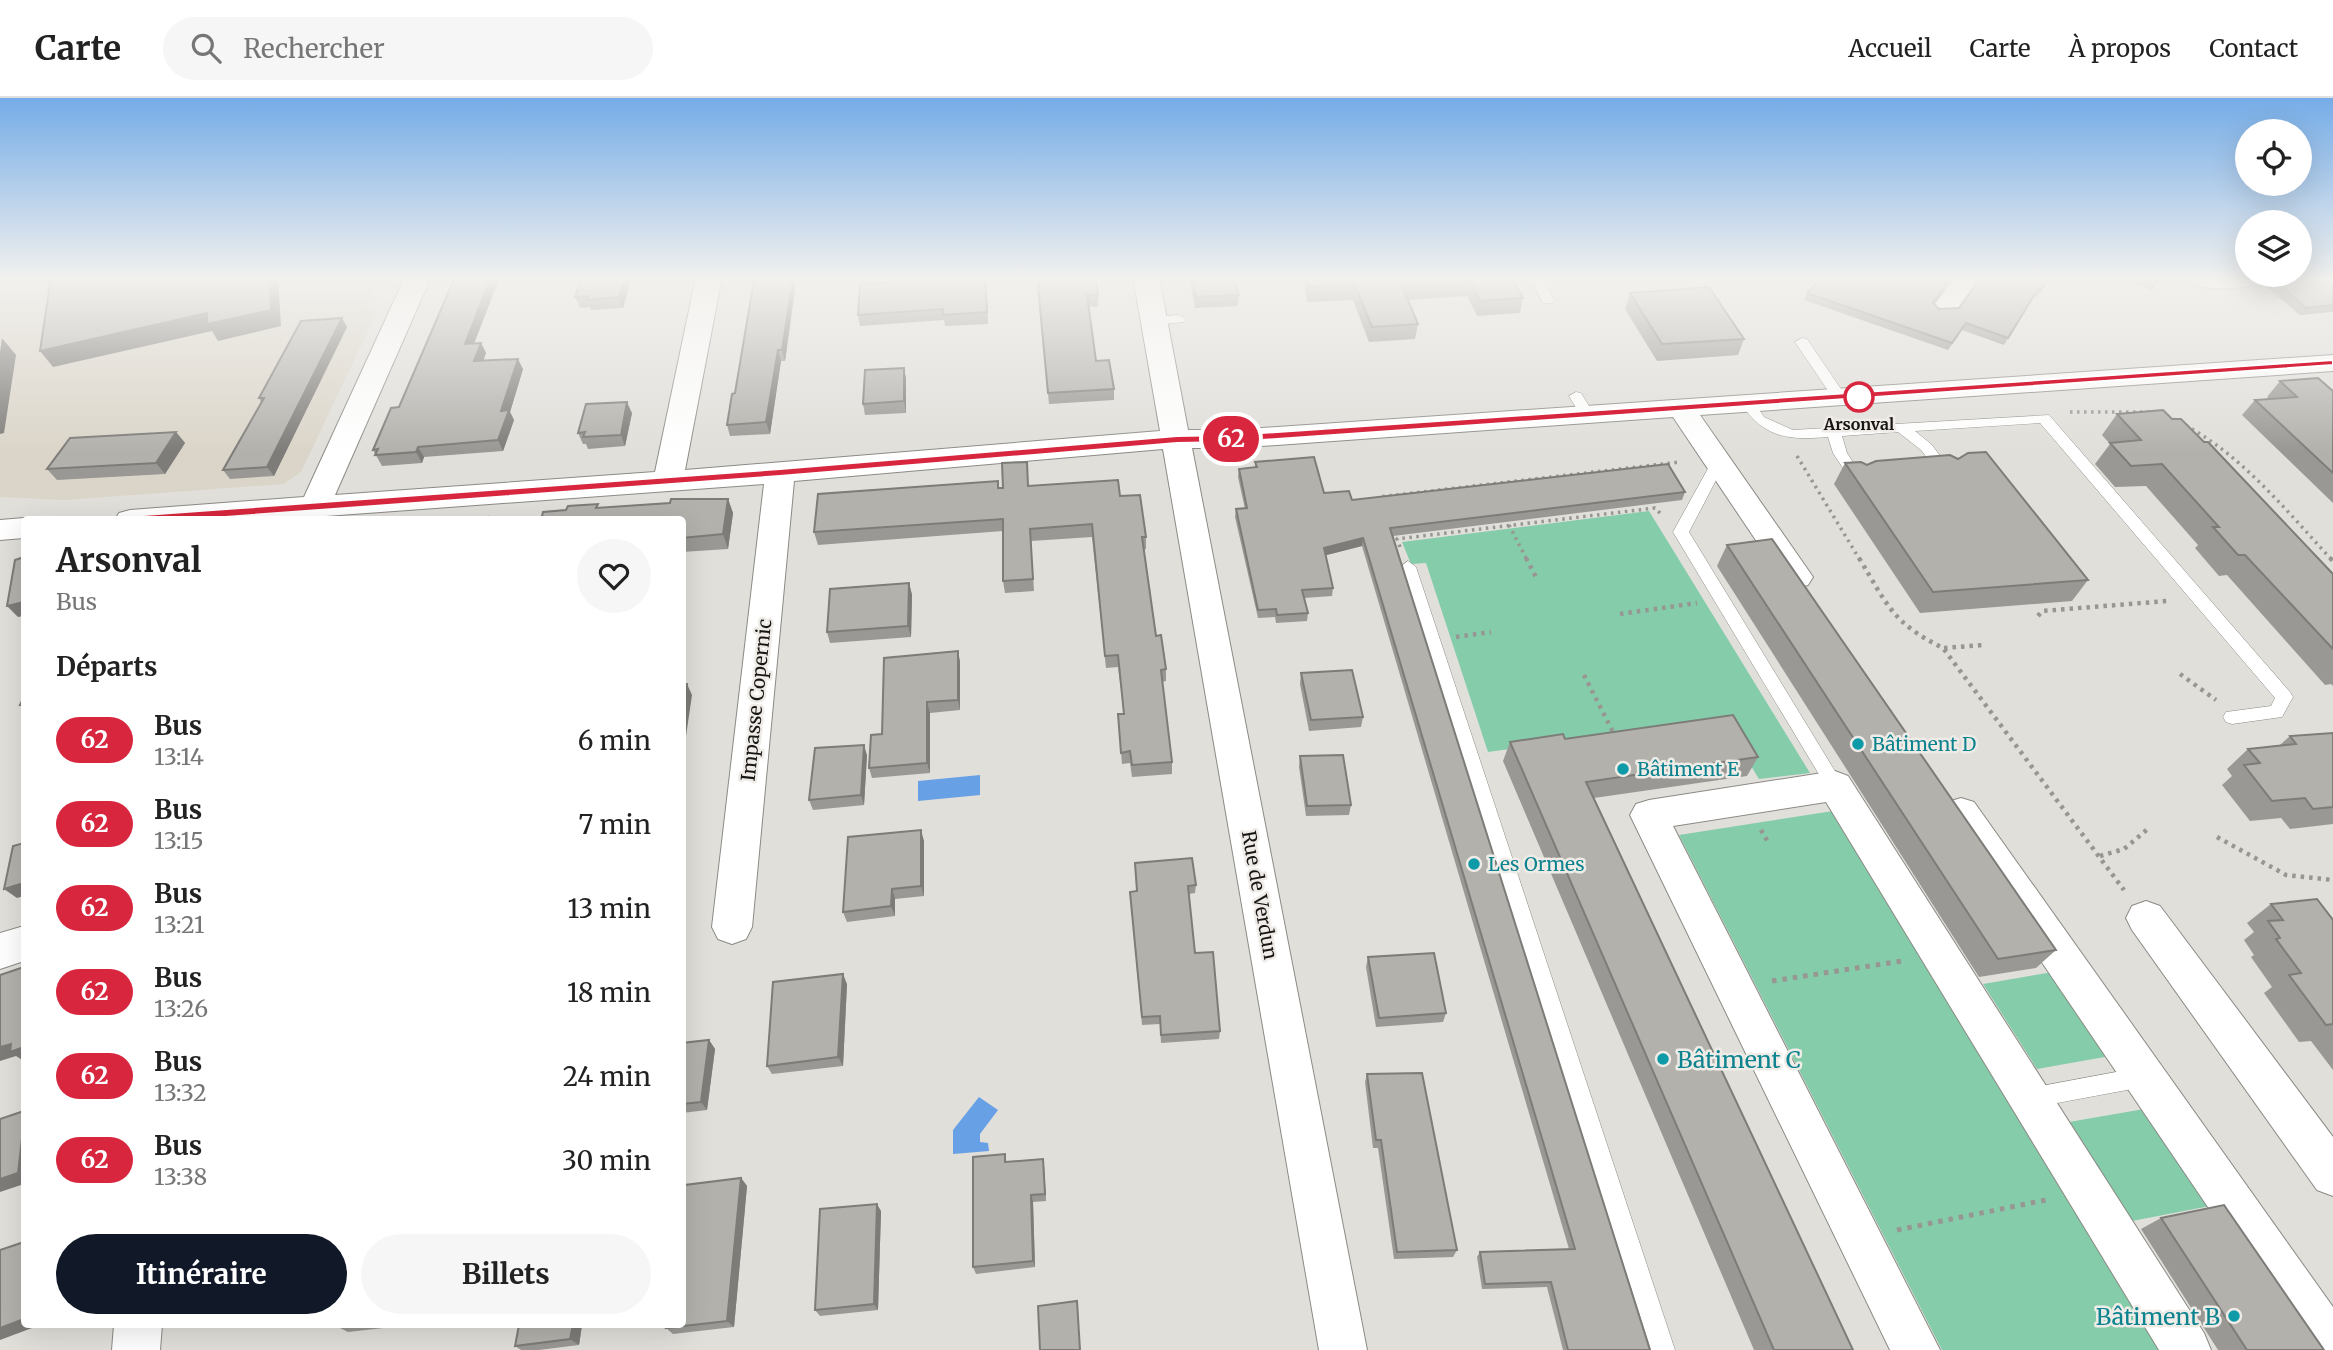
<!DOCTYPE html>
<html lang="fr">
<meta charset="utf-8">
<style>
:root{--surface:#fff;--page:#f6f6f6;--text:#222;--muted:#767676;--line:#e0e0e0;--accent:#111827}
body{margin:0;font-family:Merriweather,serif;background:var(--page);color:var(--text);height:100vh;display:flex;flex-direction:column;font-size:26px;white-space:nowrap}
*{box-sizing:border-box;margin:0}
p{font-size:23px;color:var(--muted)}
.icon{flex:none;width:38px;height:38px;fill:none;stroke:currentColor;stroke-width:2;stroke-linecap:round;stroke-linejoin:round}
.map{position:relative;flex:1;overflow:hidden}
.side{position:absolute;left:21px;top:418px;width:665px;height:812px;display:flex;flex-direction:column;background:var(--surface);border-radius:7px;box-shadow:0 7px 28px #0002}
.side>*{flex:none}
.badge{padding:0 14px;border-radius:23px;font-size:24px;line-height:46px}
.tools{position:absolute;left:2235px;top:21px;display:grid;gap:14px}
.tools a{display:grid;place-items:center;width:77px;height:77px;border-radius:50%;background:var(--surface);box-shadow:0 7px 28px #0002;font-size:35px}
.map>.badge{position:absolute;translate:-50% -50%;box-shadow:0 0 0 4px #fff}
h2{padding:0 35px;font-size:26px;line-height:63px}
.round{display:grid;place-items:center;flex:none;width:74px;height:74px;border-radius:37px;background:var(--page)}
.head{display:flex;align-items:center;justify-content:space-between;height:119px;padding:0 35px}
h1{font-size:33px;font-weight:700;line-height:52px}
.button{display:flex;gap:14px;margin-top:auto;padding:14px 35px}
.button a{flex:1;height:80px;border-radius:42px;background:var(--accent);color:#fff;font-size:28px;font-weight:700;line-height:80px;text-align:center}
.button a+a{background:var(--page);color:var(--text)}
ul{padding:0;list-style:none}
li{display:flex;align-items:center;gap:21px;height:84px;padding:0 35px}
li div{flex:1}
li b{display:block;font-size:26px}
li em{font-style:normal}
li .badge{min-width:77px;font-weight:700;text-align:center}
header{display:flex;align-items:center;gap:42px;box-sizing:border-box;height:98px;padding:0 35px;background:var(--surface);border-bottom:2px solid var(--line)}
header strong{font-size:33px}
nav{display:flex;gap:38px;margin-inline-start:auto;font-size:24px}
.search{width:490px;height:63px;background:var(--page);display:flex;align-items:center;gap:18px;box-sizing:border-box;padding:0 24px;border-radius:38px;color:var(--muted);font-size:26px}
.map>svg:first-child{display:block}
.built{fill:#dbd5c9}
.green{fill:#84ccaa}
.water{fill:#68a0e6}
.lines{fill:none;stroke-linecap:round;stroke-linejoin:round}
.lane-casing{stroke:#8c8a85;stroke-width:1}
.street-casing{stroke:#8c8a85;stroke-width:2}
.path-far2{stroke:#989692;stroke-width:3.5;stroke-dasharray:2.5 4.5;stroke-linecap:butt}
.path-far1{stroke:#989692;stroke-width:4.5;stroke-dasharray:3.5 5;stroke-linecap:butt}
.path{stroke:#989692;stroke-width:5;stroke-dasharray:4.5 6;stroke-linecap:butt}
.lane{fill:#fff;fill-rule:evenodd}
.street{fill:#fff;fill-rule:evenodd}
.wall{fill:#9a9894}
.shaded-wall{fill:#7d7c78}
.building{fill:#b3b1ac;stroke:#7d7c78;stroke-width:2}
.line{fill:#d7263d;stroke:#fff;stroke-width:2}
.stop-dot{fill:#fff;stroke:#d7263d;stroke-width:3.5}
.culture-dot{fill:#0f9aa8;stroke:#efece7;stroke-width:2.5}
.labels{text-anchor:middle;dominant-baseline:central;stroke-width:5;stroke-linejoin:round;paint-order:stroke}
.far-stop-label{font-size:16px;font-weight:bold;fill:#171614;stroke:#efece7}
.street-label{font-size:19px;fill:#171614;stroke:#efece7}
.culture-label{font-size:19px;fill:#0d838f;stroke:#efece7;text-anchor:start}
.near-culture-label{font-size:23px;fill:#0d838f;stroke:#efece7;text-anchor:start}
</style>
<header>
<strong>Carte</strong>
<div class="search"><svg class="icon" aria-label="search" viewBox="0 0 24 24"><circle cx="10" cy="10" r="6"/><path d="M15 15l6 6"/></svg>Rechercher</div>
<nav><a>Accueil</a><a>Carte</a><a>À propos</a><a>Contact</a></nav>
</header>
<div class="map">
<svg width="2333" height="1252" viewBox="0 0 2333 1252">
<rect width="100%" height="100%" fill="#e1dfda"/>
<path class="built" d="M0,179H380L366,209L378,212L301,374L284,386L65,402L0,399Z"/>
<g class="green">
<path d="M1649,413L1810,675L1759,681L1723,622L1488,654L1426,465L1411,466L1402,444Z"/>
<path d="M1833,713L2164,1252H1942L1679,737Z"/>
<path d="M2053,874L2110,958L2037,971L1983,886Z"/>
<path d="M2144,1011L2210,1108L2132,1123L2069,1024Z"/>
</g>
<g class="water">
<path d="M980,677V697L918,703V683Z"/>
<path d="M979,999L998,1012L980,1036V1044L988,1045L989,1053L953,1056V1032Z"/>
</g>
<g class="lines">
<g class="lane-casing">
<g id="lane">
<path d="M1530,179H1542L1554,202L1553,205H1543Z"/>
<path d="M1179,217L1186,221L1184,224L1154,227L1147,223L1154,219Z"/>
<path d="M1802,240L1807,241L1845,297V303H1835L1795,244Z"/>
<path d="M1576,294L1581,295L1595,318L1593,321L1588,322L1583,321L1569,298Z"/>
<path d="M1749,303L1754,304L1764,319L1793,332L2049,317L2290,594L2293,599L2282,619L2232,626L2226,624L2223,619L2226,614L2271,608L2275,600L2040,325L1915,333L1931,346L1951,372L1953,375L1946,380L1941,378L1921,352L1898,334L1842,338L1847,355L1864,381L1857,386L1852,384L1833,355L1828,339C1790,342 1765,341 1742,307Z"/>
<path d="M1718,360L1725,365L1689,434L1841,683L1844,688L1841,693H1829L1673,434L1711,365Z"/>
<path d="M1408,463L1416,469L1675,1252H1651L1400,469Z"/>
<path d="M2143,969L2151,972L2154,979L2151,986L2143,989L2030,1010L2022,1007L2019,1000L2022,993L2030,990Z"/>
</g>
</g>
<g class="street-casing">
<g id="street">
<path d="M405,179H431L335,397L655,374L696,179H722L685,372L1160,333L1133,179H1159L1188,332H1233L2333,257V273L1700,317L1813,479L1808,487L1797,490L1786,487L1673,319L1233,350H1192L1367,1252H1319L1163,351L794,383L752,829L746,841L732,846L718,841L712,829L764,386L326,418L324,422H115L119,415L130,412L304,399Z"/>
<path d="M1956,179H1982L1953,216H1935L1931,211Z"/>
<path d="M2187,179H2277L2273,184L2264,187C2244,188 2201,198 2187,179Z"/>
<path d="M24,420L32,422H24V440L0,442V422Z"/>
<path d="M1835,673L1848,678L2204,1235L2211,1252H2159L1826,704L1673,728L1940,1252H1890L1630,717L1636,706L1649,702Z"/>
<path d="M1961,700L1974,704L2333,1209V1252H2305L1948,726L1943,715L1948,704Z"/>
<path d="M2146,803L2160,808L2333,1039V1098L2317,1092L2132,832L2126,820L2132,808Z"/>
<path d="M24,828V863L0,871V835Z"/>
<path d="M114,1227H162L160,1252H112Z"/>
</g>
</g>
<g class="path-far2">
<path d="M2070,314H2149"/>
<path d="M2167,318C2236,349 2281,407 2332,462"/>
<path d="M1797,358L1860,462"/>
<path d="M1381,402L1379,399L1680,364"/>
<path d="M1509,427L1527,462"/>
<path d="M1400,449L1397,441L1655,410L1662,417"/>
</g>
<g class="path-far1">
<path d="M1526,460L1536,479"/>
<path d="M1859,460C1887,506 1892,525 1943,550L2124,792"/>
<path d="M2330,460L2333,463"/>
<path d="M1620,516L1697,505"/>
<path d="M2038,518L2042,513L2167,503"/>
<path d="M1456,539L1491,534"/>
<path d="M1944,550L1983,547"/>
<path d="M2180,576L2216,602"/>
<path d="M1584,577L1615,638"/>
<path d="M1761,732L1768,744"/>
<path d="M2217,739L2286,777L2333,782"/>
<path d="M2100,758L2124,751L2150,729"/>
</g>
<g class="path">
<path d="M1772,883L1902,863"/>
<path d="M1897,1132L2046,1102"/>
</g>
<use href="#lane" class="lane"/>
<use href="#street" class="street"/>
</g>
<g class="wall">
<path d="M582,179H632L623,210L591,212L590,209L580,210L575,199Z"/>
<path d="M1189,179H1234L1239,197L1238,208L1195,210Z"/>
<path d="M1303,179H1512L1523,200L1520,215L1477,218L1467,198L1408,202L1418,226L1415,241L1369,244L1353,202L1307,204Z"/>
<path d="M1823,179H1953L1934,206L1939,211L1959,210L1981,179H2051L2037,199L2033,198L2004,247L1962,232L1948,252L1804,202L1807,195Z"/>
<path d="M2111,179H2160L2152,192Z"/>
<path d="M2333,179V214L2300,217L2267,189L2273,181Z"/>
<path d="M793,180L795,191L785,263H781L770,336L730,338L727,327L735,295Z"/>
<path d="M966,184L987,194L988,226L945,228L944,222L860,228L858,217Z"/>
<path d="M1038,188L1098,198V209L1088,208L1096,263L1114,291V302L1049,306Z"/>
<path d="M1630,195L1744,241L1738,257L1657,263L1625,211Z"/>
<path d="M347,229L274,378L230,381L223,372L261,304L259,300Z"/>
<path d="M474,245H481L486,255L483,263L523,271L510,314L514,322L503,353L424,359L422,365L382,368L373,352L399,309Z"/>
<path d="M904,270L906,281V315L865,317L863,306Z"/>
<path d="M2280,283L2333,293V405L2242,317L2255,302L2269,301L2267,299Z"/>
<path d="M632,315L625,348L588,351L586,346H583L578,335Z"/>
<path d="M2117,316L2333,476V588L2331,586L2325,587L2227,477L2219,478L2195,450L2198,447L2146,388L2115,389L2095,366L2110,346L2102,337Z"/>
<path d="M176,334L185,345L165,376L57,382L47,371Z"/>
<path d="M1255,364L1324,395L1352,402L1685,394L1682,402L1393,438L1650,1252H1563L1547,1189L1482,1191L1477,1159L1480,1154L1569,1151L1362,448L1326,457L1333,490L1332,498L1304,500L1308,515L1307,523L1276,525L1275,519L1258,520L1235,419L1236,411H1245L1238,379L1239,371L1255,369Z"/>
<path d="M1845,365L2088,482L2072,503L1920,515L1834,386Z"/>
<path d="M998,383V390L1029,388L1120,398L1146,439V451L1143,452L1156,538L1166,571V583L1162,584L1172,664V676L1132,679L1130,665L1122,666L1118,616H1124L1118,569L1106,570L1092,439L1031,443L1034,493L1005,495L1003,483V433L818,447L814,434Z"/>
<path d="M728,401L733,415L728,451L682,454V422L566,412Z"/>
<path d="M1727,447L2056,852L2036,870L1979,879L1717,468Z"/>
<path d="M909,485L912,497L911,539L830,545L827,534Z"/>
<path d="M958,553L960,564V612L930,615V675L872,680L869,670L882,636Z"/>
<path d="M1301,575L1363,619L1361,629L1309,633L1300,586Z"/>
<path d="M2333,635V726L2290,731L2281,720L2250,723L2222,687L2232,678L2227,671L2248,651L2280,647L2290,638Z"/>
<path d="M1510,644L1758,659L1747,678L1594,700L1853,1252H1754L1503,663Z"/>
<path d="M867,657L864,707L813,712L809,702Z"/>
<path d="M1300,658L1351,707L1349,717L1306,718L1299,669Z"/>
<path d="M924,743V798L895,801V818L847,824L843,814Z"/>
<path d="M1196,787L1195,795L1189,796L1195,855L1220,933L1219,941L1161,945L1160,926L1142,927L1130,794Z"/>
<path d="M2271,806L2333,822V972L2311,943L2299,944L2264,895L2272,889L2251,859L2254,857L2244,842L2254,834L2247,825Z"/>
<path d="M1368,859L1446,915L1443,924L1376,929L1366,869Z"/>
<path d="M847,886L843,968L772,976L767,968Z"/>
<path d="M709,942L715,951L707,1012L682,1015V945Z"/>
<path d="M1367,976L1457,1152L1453,1159L1394,1161L1378,1050H1373L1365,984Z"/>
<path d="M1007,1063L1044,1068L1046,1103L1033,1104L1035,1169L976,1176L973,1169Z"/>
<path d="M741,1080L747,1088L734,1229L673,1236L666,1230Z"/>
<path d="M881,1113L878,1212L820,1218L815,1212Z"/>
<path d="M2161,1120L2324,1252H2218L2141,1131Z"/>
<path d="M337,1227H410L348,1234L336,1228Z"/>
<path d="M582,1227L579,1247L539,1252H521L515,1248Z"/>
</g>
<g class="shaded-wall">
<path d="M269,179H278L281,228L218,243L212,233L53,269L40,253Z"/>
<path d="M491,179H500L470,256L465,246Z"/>
<path d="M625,179H632L623,210L619,199Z"/>
<path d="M1951,179H1953L1929,213L1933,205Z"/>
<path d="M793,180L795,191L785,263L782,252Z"/>
<path d="M342,220L347,229L274,378L267,369Z"/>
<path d="M2,240L16,257L4,335L0,336V254Z"/>
<path d="M481,245L486,255L479,274L474,263Z"/>
<path d="M778,252L781,263L770,336L766,324Z"/>
<path d="M518,261L523,271L510,314L514,322L503,353L498,342L501,313Z"/>
<path d="M904,270L906,281V315L904,303Z"/>
<path d="M627,304L632,315L625,348L621,337Z"/>
<path d="M176,334L185,345L165,376L156,365Z"/>
<path d="M418,349L424,359L422,365L416,354Z"/>
<path d="M728,401L733,415L728,451L723,436Z"/>
<path d="M1363,440L1362,448L1323,458L1324,450Z"/>
<path d="M909,485L912,497L911,539L908,528Z"/>
<path d="M24,504V518L18,519L7,508Z"/>
<path d="M958,553L960,564V612L958,602Z"/>
<path d="M687,586L692,597L686,638L682,631V616Z"/>
<path d="M927,604L930,615V675L927,665Z"/>
<path d="M864,647L867,657L864,707L861,697Z"/>
<path d="M921,732L924,743V798L921,788Z"/>
<path d="M24,785V798L17,800L4,791Z"/>
<path d="M892,791L895,801V818L891,808Z"/>
<path d="M843,876L847,886L843,968L838,959Z"/>
<path d="M709,942L715,951L707,1012L701,1004Z"/>
<path d="M11,946L24,949V963L16,958L0,963V949Z"/>
<path d="M24,1023V1086L0,1094V1081Z"/>
<path d="M1043,1061L1044,1068L1046,1103L1045,1096Z"/>
<path d="M741,1080L747,1088L734,1229L727,1223Z"/>
<path d="M1031,1097L1033,1104L1035,1169L1033,1163Z"/>
<path d="M877,1106L881,1113L878,1212L874,1206Z"/>
<path d="M24,1221V1227H40L0,1242V1230Z"/>
<path d="M573,1227H582L579,1247L570,1241Z"/>
</g>
<g class="building">
<path d="M51,179H269L271,212L207,226V215L40,253Z"/>
<path d="M455,179H491L465,246L481,245L474,263L518,261L501,313L509,312L498,342L418,349L416,354L375,357L378,351L373,352L391,310L399,309Z"/>
<path d="M582,179H625L619,199L587,202L588,198L575,199Z"/>
<path d="M1039,179H1096L1098,198L1087,197L1096,263L1109,262L1114,291L1048,295L1038,188Z"/>
<path d="M1191,179H1234L1239,197L1196,199Z"/>
<path d="M1307,179H1512L1523,200L1480,203L1470,183L1402,188L1418,226L1372,229L1355,187L1309,189Z"/>
<path d="M1823,179H1951L1933,205L1939,211L1959,210L1981,179H2050L2041,192L2038,191L2008,240L1966,225L1952,245L1807,195Z"/>
<path d="M2138,179H2160L2157,185Z"/>
<path d="M2279,179H2333V207L2306,210L2273,181Z"/>
<path d="M793,180L782,252H778L766,324L727,327L732,296L735,295L754,182Z"/>
<path d="M966,180V184L985,183L987,214L943,217V211L858,217L860,186Z"/>
<path d="M1709,189L1744,241L1662,246L1630,195Z"/>
<path d="M342,220L267,369L223,372L264,300H259L301,223Z"/>
<path d="M904,270V303L863,306L865,272Z"/>
<path d="M2318,280L2333,293V375L2255,302L2297,299L2280,283Z"/>
<path d="M627,304L621,337L583,339L585,334L578,335L586,306Z"/>
<path d="M2163,312L2172,321H2181L2204,344H2208L2333,476V551L2245,457H2238L2213,429H2219L2162,366L2131,368L2110,345L2141,342L2117,316Z"/>
<path d="M176,334L156,365L47,371L70,340Z"/>
<path d="M1986,354L2088,482L1933,494L1845,365L1861,364L1867,367L1876,363L1950,357L1958,361L1968,355Z"/>
<path d="M1314,359L1324,395L1349,393L1352,402L1668,366L1685,394L1390,430L1650,1252H1568L1551,1184L1485,1186L1480,1154L1575,1151L1363,440L1324,450L1333,490L1302,492L1308,515L1277,517L1276,511L1258,512L1236,411L1247,410L1239,371L1257,369L1255,364Z"/>
<path d="M1027,364L1028,388L1118,382L1120,398L1140,397L1146,439H1142L1156,538L1161,537L1166,571L1161,572L1172,664L1132,667L1130,653L1121,655L1118,616H1124L1118,557L1105,558L1092,426L1030,431L1033,481L1003,483V421L814,434L818,396L998,383V390H1003L1002,365Z"/>
<path d="M671,401H728L723,436L682,440V422H541L543,414L566,412L568,408L598,406L596,410L670,405Z"/>
<path d="M488,419L487,422H458Z"/>
<path d="M1772,441L2056,852L1998,861L1727,447Z"/>
<path d="M24,459V504L7,508L15,462Z"/>
<path d="M909,485L908,528L827,534L830,491Z"/>
<path d="M958,553V602L927,604V665L869,670L871,637L882,636L884,560Z"/>
<path d="M1352,572L1363,619L1311,622L1301,575Z"/>
<path d="M682,586H687L682,616Z"/>
<path d="M24,599V607H20Z"/>
<path d="M1733,617L1758,659L1586,684L1853,1252H1774L1510,644L1563,636L1565,641Z"/>
<path d="M2333,635V709L2313,711L2305,700L2272,703L2244,667L2260,665L2248,651L2296,646L2290,638Z"/>
<path d="M864,647L861,697L809,702L815,650Z"/>
<path d="M1343,657L1351,707L1307,708L1300,658Z"/>
<path d="M921,732V788L892,791L891,808L843,814L848,739Z"/>
<path d="M24,745V785L4,791L13,748Z"/>
<path d="M1192,760L1196,787L1188,788L1195,855L1213,854L1220,933L1161,937L1160,918L1142,919L1130,794L1137,793L1135,765Z"/>
<path d="M2317,801L2333,822V926L2326,927L2289,877L2301,875L2276,841L2280,840L2268,823L2283,822L2271,806Z"/>
<path d="M1434,855L1446,915L1379,920L1368,859Z"/>
<path d="M24,869V949L10,954L11,946L0,949V877Z"/>
<path d="M843,876L838,959L767,968L773,884Z"/>
<path d="M709,942L701,1004L682,1006V945Z"/>
<path d="M1422,975L1457,1152L1397,1154L1381,1042H1376L1367,976Z"/>
<path d="M24,1013V1023L18,1075L0,1081V1021Z"/>
<path d="M1005,1056V1064L1043,1061L1045,1096L1031,1097L1033,1163L973,1169V1059Z"/>
<path d="M741,1080L727,1223L666,1230L667,1227H682V1107L685,1087Z"/>
<path d="M877,1106L874,1206L815,1212L820,1111Z"/>
<path d="M2224,1107L2324,1252H2247L2161,1120Z"/>
<path d="M24,1144V1221L0,1230V1152Z"/>
<path d="M1077,1203L1080,1252H1040L1038,1208Z"/>
<path d="M519,1227H573L570,1241L515,1248Z"/>
</g>
<linearGradient id="sky" x2="0" y2="1"><stop stop-color="#75ace7"/><stop offset="0.51" stop-color="#f2f1ee"/><stop offset="1" stop-color="#f2f1ee" stop-opacity="0"/></linearGradient>
<rect width="2333" height="354" fill="url(#sky)"/>
<path class="line" d="M2333,262V267L1233,344L1177,345L780,378L130,426L124,422L130,418L780,371L1177,338L1233,337Z"/>
<circle class="stop-dot" cx="1859" cy="299" r="14"/>
<g class="culture-dot">
<circle cx="1858" cy="646" r="7"/>
<circle cx="1623" cy="671" r="7"/>
<circle cx="1474" cy="766" r="7"/>
<circle cx="1663" cy="961" r="7"/>
<circle cx="2234" cy="1218" r="7"/>
</g>
<g class="labels">
<g class="far-stop-label">
<text x="1859" y="326">Arsonval</text>
</g>
<g class="street-label">
<text transform="translate(756 602) rotate(-84)">Impasse Copernic</text>
<text transform="translate(1260 797) rotate(80)">Rue de Verdun</text>
</g>
<g class="culture-label">
<text x="1872" y="646">Bâtiment D</text>
<text x="1637" y="671">Bâtiment E</text>
<text x="1488" y="766">Les Ormes</text>
</g>
<g class="near-culture-label">
<text x="1677" y="961">Bâtiment C</text>
<text x="2220" y="1218" text-anchor="end">Bâtiment B</text>
</g>
</g>
</svg>
<div class="tools">
<a><svg class="icon" aria-label="locate" viewBox="0 0 24 24"><circle cx="12" cy="12" r="6"/><path d="M12 2v4M12 18v4M2 12h4M18 12h4"/></svg></a>
<a><svg class="icon" aria-label="layers" viewBox="0 0 24 24"><path d="M12 4l9 5-9 5-9-5zM3 14l9 5 9-5"/></svg></a>
</div>
<b class="badge" style="left:1231px;top:341px;background:#d7263d;color:#fff">62</b>
<section class="side">
<div class="head"><div><h1>Arsonval</h1><p>Bus</p></div><a class="round"><svg class="icon" aria-label="heart" viewBox="0 0 24 24"><path d="M12 20l-8-8c-3-5 5-10 8-4 3-6 11-1 8 4z"/></svg></a></div>
<h2>Départs</h2>
<ul>
<li><span class="badge" style="background:#d7263d;color:#fff">62</span><div><b>Bus</b><p>13:14</p></div><em>6 min</em></li>
<li><span class="badge" style="background:#d7263d;color:#fff">62</span><div><b>Bus</b><p>13:15</p></div><em>7 min</em></li>
<li><span class="badge" style="background:#d7263d;color:#fff">62</span><div><b>Bus</b><p>13:21</p></div><em>13 min</em></li>
<li><span class="badge" style="background:#d7263d;color:#fff">62</span><div><b>Bus</b><p>13:26</p></div><em>18 min</em></li>
<li><span class="badge" style="background:#d7263d;color:#fff">62</span><div><b>Bus</b><p>13:32</p></div><em>24 min</em></li>
<li><span class="badge" style="background:#d7263d;color:#fff">62</span><div><b>Bus</b><p>13:38</p></div><em>30 min</em></li>
</ul>
<div class="button"><a>Itinéraire</a><a>Billets</a></div>
</section>
</div>
